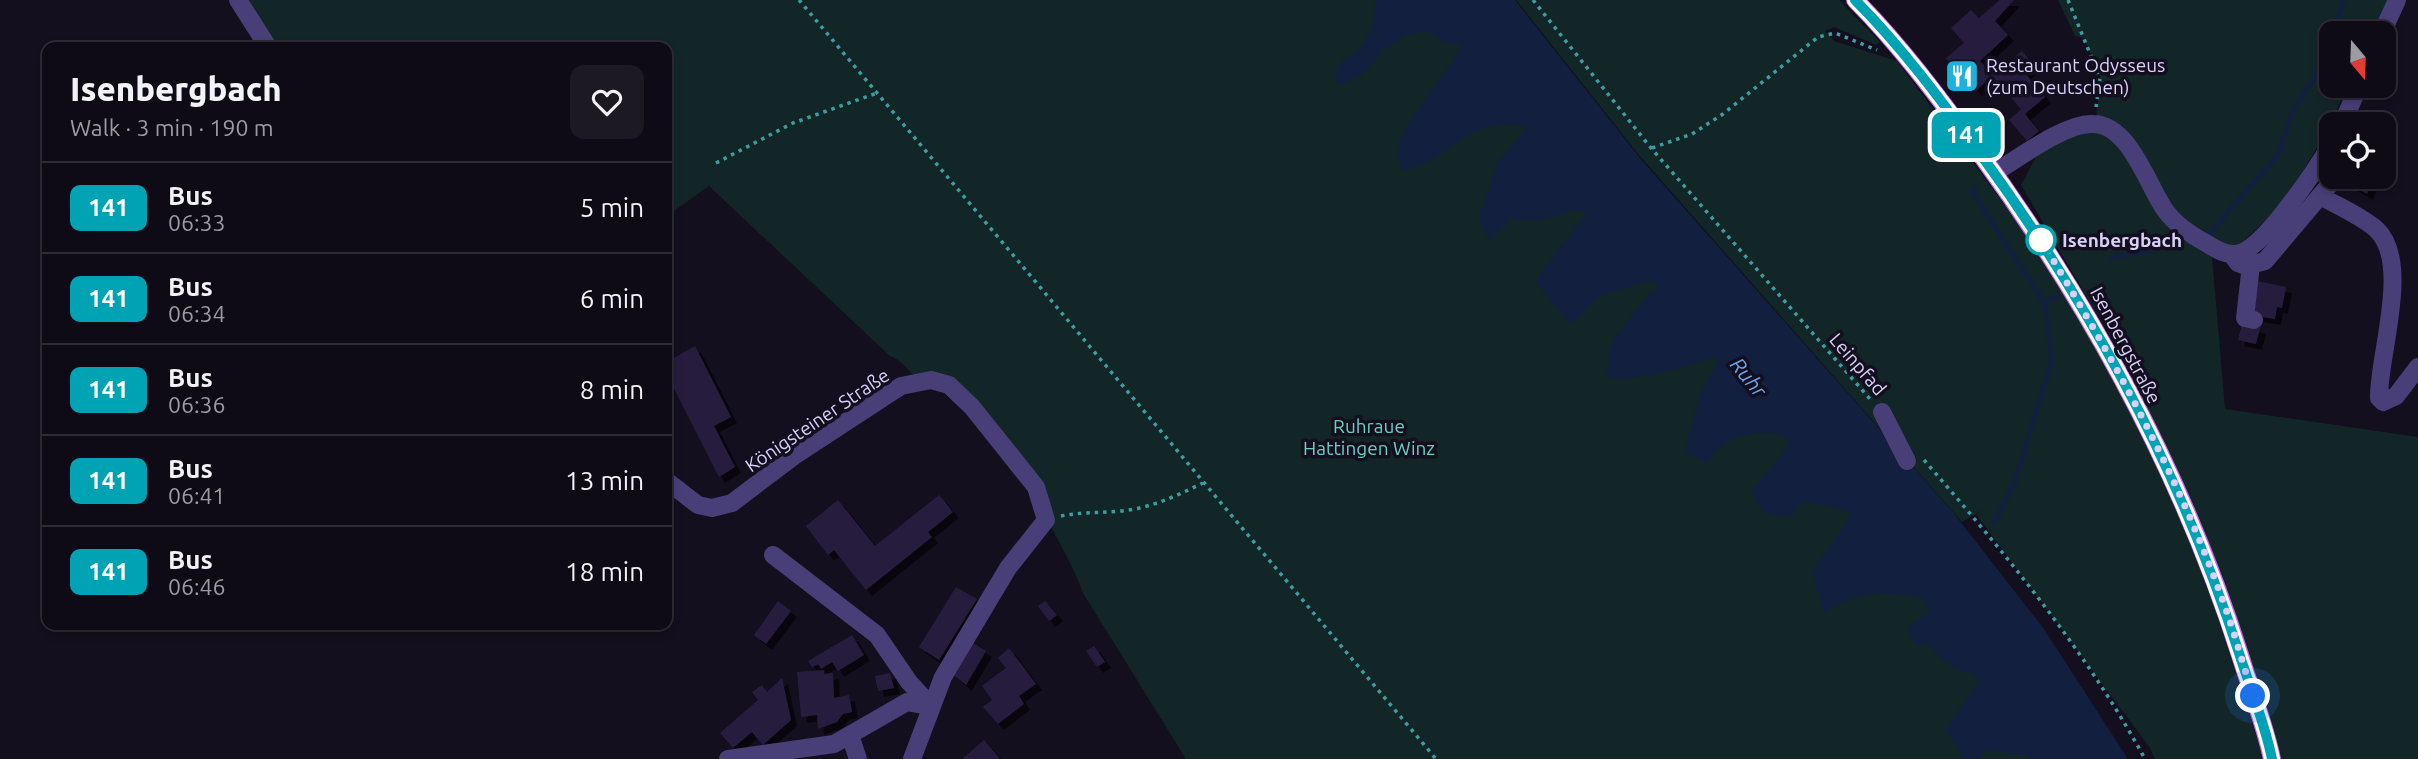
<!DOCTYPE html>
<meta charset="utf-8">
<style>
:root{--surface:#0e0b16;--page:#1c1923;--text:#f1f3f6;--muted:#9b9ba1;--line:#2e2b35}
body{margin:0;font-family:Ubuntu,sans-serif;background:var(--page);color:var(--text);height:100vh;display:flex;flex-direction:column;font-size:26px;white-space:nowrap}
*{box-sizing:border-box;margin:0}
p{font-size:23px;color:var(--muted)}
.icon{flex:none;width:38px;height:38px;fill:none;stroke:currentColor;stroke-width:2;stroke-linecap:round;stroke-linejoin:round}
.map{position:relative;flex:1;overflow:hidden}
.details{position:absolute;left:42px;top:42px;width:630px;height:588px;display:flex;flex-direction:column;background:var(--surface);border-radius:14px;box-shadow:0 4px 10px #0003,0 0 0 2px var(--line)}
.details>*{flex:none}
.badge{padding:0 14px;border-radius:10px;font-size:24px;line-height:46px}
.needle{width:46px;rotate:161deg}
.fabs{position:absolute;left:2319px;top:21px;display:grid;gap:14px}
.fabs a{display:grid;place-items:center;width:77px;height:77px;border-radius:14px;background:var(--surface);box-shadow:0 4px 10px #0003,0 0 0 2px var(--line);font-size:35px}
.you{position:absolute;width:35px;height:35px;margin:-18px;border:5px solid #fff;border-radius:50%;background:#1a73e8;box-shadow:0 0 0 10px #1a73e833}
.map>.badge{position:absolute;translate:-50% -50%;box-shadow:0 0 0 4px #fff}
.round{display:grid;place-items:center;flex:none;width:74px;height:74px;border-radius:14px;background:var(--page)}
.overview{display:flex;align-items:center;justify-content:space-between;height:119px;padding:0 28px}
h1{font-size:33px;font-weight:800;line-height:52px}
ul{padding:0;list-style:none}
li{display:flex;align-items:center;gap:21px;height:91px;padding:0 28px;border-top:2px solid var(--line)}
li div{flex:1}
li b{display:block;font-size:26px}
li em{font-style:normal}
li .badge{min-width:77px;font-weight:700;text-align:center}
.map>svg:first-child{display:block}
.green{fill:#132627}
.water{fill:#131f3e}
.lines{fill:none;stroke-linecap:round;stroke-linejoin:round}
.stream{stroke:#131f3e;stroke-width:5}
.building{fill:#271d3d;filter:url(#shadow)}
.path{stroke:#3c9ea3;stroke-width:3.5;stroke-dasharray:3.5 5;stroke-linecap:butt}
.minor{stroke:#483f78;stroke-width:18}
.major{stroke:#c966ec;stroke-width:18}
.line-casing{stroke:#fff;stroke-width:16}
.line{stroke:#00a3b4;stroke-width:10}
.walk{stroke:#dad1f9;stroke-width:7;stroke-dasharray:0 12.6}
.stop-dot{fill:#fff;stroke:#00a3b4;stroke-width:3.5}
.labels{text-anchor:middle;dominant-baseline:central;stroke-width:7;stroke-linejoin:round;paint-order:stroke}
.poi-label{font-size:19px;fill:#dad1f9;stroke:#130f1e;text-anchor:start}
.stop-label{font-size:19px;font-weight:bold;fill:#dad1f9;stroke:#130f1e;text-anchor:start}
.street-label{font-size:19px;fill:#dad1f9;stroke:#130f1e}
.park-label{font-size:19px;fill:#67d0c1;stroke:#130f1e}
.water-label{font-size:21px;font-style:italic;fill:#6ca3ed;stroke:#130f1e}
</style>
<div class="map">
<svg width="2418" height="759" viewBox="0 0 2418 759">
<defs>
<filter id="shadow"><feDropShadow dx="6" dy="6" stdDeviation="0" flood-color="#0009"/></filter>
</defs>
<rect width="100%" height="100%" fill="#130f1e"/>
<g class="green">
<path d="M242,0H1425L1827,467L1973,657L2036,759H1186L1083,593C1074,561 988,412 963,397C949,389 931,388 918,379C909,372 901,359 890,356L709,186L667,216V47H274Z"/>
<path d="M1516,0H1839L1880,42L1876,45L1834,27L1825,31L1834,41L1897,61L2025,232L2068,301L2152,445L2210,593L2264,759H2155L2150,748L1976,514L1987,507L1962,522L1638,154Z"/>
<path d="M2058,0H2389L2373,33H2331V86H2348C2320,145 2287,211 2232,249C2171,226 2153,181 2124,127L2096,118L2101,78L2084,38L2075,36Z"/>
<path d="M2095,130L2117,137L2190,243L2212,257L2225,409L2418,437V759H2282L2225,582L2166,445L2113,341L2021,185L2037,155L2059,142Z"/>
</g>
<path class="water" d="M1376,0H1515L1640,158L1952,511L2044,629L2128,759H2029V756L1987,750L1978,759H1962L1959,749L1945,730L1979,682L1974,674C1952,671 1942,661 1929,644L1916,645L1906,628L1930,611L1920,597C1885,592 1853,590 1825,614L1812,572C1825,551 1842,534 1851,512L1810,502L1802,503L1790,517L1766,514L1756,502L1752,490L1779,458L1790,438C1759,425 1726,436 1707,462L1685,453L1699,395L1715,367L1717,356C1683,368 1643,381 1607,378L1611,342L1649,294L1659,287L1652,280L1601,295L1571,325L1535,281L1587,212C1571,208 1563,215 1547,219C1535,222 1523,220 1511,219L1489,241L1479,217L1498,162L1527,127C1465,114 1454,160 1403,171L1397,157L1401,135L1463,45L1444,43L1428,31L1407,35L1382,51L1364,73L1339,86L1335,76C1343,53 1346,62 1360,48C1372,35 1374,16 1376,0Z"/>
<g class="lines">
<g class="stream">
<path d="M2333,33L2344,0"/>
<path d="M1975,187L1972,192L2044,302L2052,360L2014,484L1994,523"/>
<path d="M2207,236L2278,155L2293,111L2322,65L2331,38"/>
<path d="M2112,258L2181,244"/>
<path d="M2044,302L2057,296"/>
</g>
</g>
<g class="building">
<path d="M2000,0H2014L1995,21L2008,35L1980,61L1993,75L2022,51L2034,65L2025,73L2045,97L2025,114L2039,131L2027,141L2009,120L2021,109L1992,76L1976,91L1946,58L1964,43L1951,28L1971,10L1979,18Z"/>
<path d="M2347,177H2374L2367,194L2345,181Z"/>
<path d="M2257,281L2286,287L2282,308L2277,307L2275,319L2251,315Z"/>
<path d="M2242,324L2260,328L2256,344L2238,340Z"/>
<path d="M695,346L731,417L714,426L735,467L719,477L667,375V362Z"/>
<path d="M939,495L953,512L928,532L932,537L866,590L834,550L828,555L806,526L838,500L875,546Z"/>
<path d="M956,587L977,599L939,660L919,647Z"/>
<path d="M778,601L791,611L766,644L754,635Z"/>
<path d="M1045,601L1057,615L1049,621L1038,606Z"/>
<path d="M852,635L864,655L838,671L832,662L821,669L818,664L812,667L808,661Z"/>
<path d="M973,643L986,651L966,685L954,675Z"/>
<path d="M1094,646L1105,662L1097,667L1086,651Z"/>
<path d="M1009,648L1036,684L1019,696L1024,704L998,724L983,707L992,700L982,686L1006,668L998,658Z"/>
<path d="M824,670V674L833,673L834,698L849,695L852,712L843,714L837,722L818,729L817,715L801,717L797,672Z"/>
<path d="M890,673L894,688L878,691L875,676Z"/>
<path d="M782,678L791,720L763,745L752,732L733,748L720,733L758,700L752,692L762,685L767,692Z"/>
<path d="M984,740L1000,759H962Z"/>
</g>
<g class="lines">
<g class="path">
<path d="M799,0L1436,759"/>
<path d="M1533,0L1651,148L1870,399"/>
<path d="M2068,0L2100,78L2096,107"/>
<path d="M1652,148L1692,134L1723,114L1818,37L1835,33L1877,50"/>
<path d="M716,163L793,123L877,93"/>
<path d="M1924,460C2005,553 2086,651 2145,759"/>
<path d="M1061,516C1081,512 1100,513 1121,511C1151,508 1176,496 1203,483"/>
</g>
<g class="minor">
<path d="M238,0L268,47"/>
<path d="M2382,33L2397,0"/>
<path d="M2342,124L2359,86"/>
<path d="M1994,173C2019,158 2065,123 2093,124C2129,124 2147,184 2165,210C2175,224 2191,235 2206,243C2215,249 2228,257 2240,253C2266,245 2317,168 2331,144"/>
<path d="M2320,196C2338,206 2361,216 2376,229C2412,262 2378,356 2379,398L2383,402L2396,396L2418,367"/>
<path d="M2232,255L2238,263L2246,266L2265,261L2336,177"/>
<path d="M2251,265L2245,318L2254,320"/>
<path d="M1882,412L1907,461"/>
<path d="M667,481L698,505L712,508L732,503L794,456L901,386L931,380L949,385L972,407L1036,487L1046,520L1008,568L943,677L912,759"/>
<path d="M850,735L858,759"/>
<path d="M728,759L834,744L907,702L931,706L909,682L877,635L773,555"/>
</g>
<path class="major" d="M1855,0C1900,45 1938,97 1976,148C2089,303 2183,474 2241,658C2251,691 2265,725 2272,759"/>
</g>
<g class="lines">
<g class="line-casing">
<path id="line" d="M1855,0C1901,46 1941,100 1979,152C2090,304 2181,473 2239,653C2250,688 2265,723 2272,759"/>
</g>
<use href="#line" class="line"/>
<path class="walk" d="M2041,240C2109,351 2174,467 2219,590C2232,624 2242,661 2253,696"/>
</g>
<defs>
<g id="restaurant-square" transform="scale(1.75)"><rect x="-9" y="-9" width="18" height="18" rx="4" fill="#1bb3dc" stroke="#130f1e"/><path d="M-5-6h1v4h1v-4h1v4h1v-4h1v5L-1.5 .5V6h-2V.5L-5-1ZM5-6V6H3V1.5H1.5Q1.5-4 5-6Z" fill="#fff"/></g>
</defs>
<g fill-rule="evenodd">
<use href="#restaurant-square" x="1962" y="76"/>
</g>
<circle class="stop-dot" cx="2041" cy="240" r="14"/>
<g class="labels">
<g class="poi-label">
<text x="1986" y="65">Restaurant Odysseus<tspan x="1986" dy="22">(zum Deutschen)</tspan></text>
</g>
<g class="stop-label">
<text x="2062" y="240">Isenbergbach</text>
</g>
<g class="street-label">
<text transform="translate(2126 345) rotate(62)">Isenbergstraße</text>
<text transform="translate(1858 364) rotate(49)">Leinpfad</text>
<text transform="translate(817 420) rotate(-34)">Königsteiner Straße</text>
</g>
<g class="park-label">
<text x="1369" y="426">Ruhraue<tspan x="1369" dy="22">Hattingen Winz</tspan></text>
</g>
<g class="water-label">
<text transform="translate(1749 377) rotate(51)">Ruhr</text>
</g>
</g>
</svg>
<div class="fabs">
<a><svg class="needle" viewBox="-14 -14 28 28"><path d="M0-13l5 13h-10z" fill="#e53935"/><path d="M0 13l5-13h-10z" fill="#9b9ba1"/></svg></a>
<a><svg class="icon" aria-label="locate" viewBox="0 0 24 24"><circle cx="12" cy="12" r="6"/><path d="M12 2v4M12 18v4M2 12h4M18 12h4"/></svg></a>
</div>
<div class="you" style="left:2253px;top:696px"></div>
<b class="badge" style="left:1966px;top:135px;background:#00a3b4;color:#fff">141</b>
<section class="details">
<div class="overview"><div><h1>Isenbergbach</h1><p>Walk · 3 min · 190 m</p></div><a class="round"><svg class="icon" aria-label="heart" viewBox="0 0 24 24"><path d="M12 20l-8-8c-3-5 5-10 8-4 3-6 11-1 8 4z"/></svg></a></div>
<ul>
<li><span class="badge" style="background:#00a3b4;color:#fff">141</span><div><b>Bus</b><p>06:33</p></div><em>5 min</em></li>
<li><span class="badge" style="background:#00a3b4;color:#fff">141</span><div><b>Bus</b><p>06:34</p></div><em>6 min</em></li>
<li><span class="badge" style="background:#00a3b4;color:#fff">141</span><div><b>Bus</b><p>06:36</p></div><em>8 min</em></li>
<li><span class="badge" style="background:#00a3b4;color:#fff">141</span><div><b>Bus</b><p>06:41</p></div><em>13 min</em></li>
<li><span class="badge" style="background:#00a3b4;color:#fff">141</span><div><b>Bus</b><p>06:46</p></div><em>18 min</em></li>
</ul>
</section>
</div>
